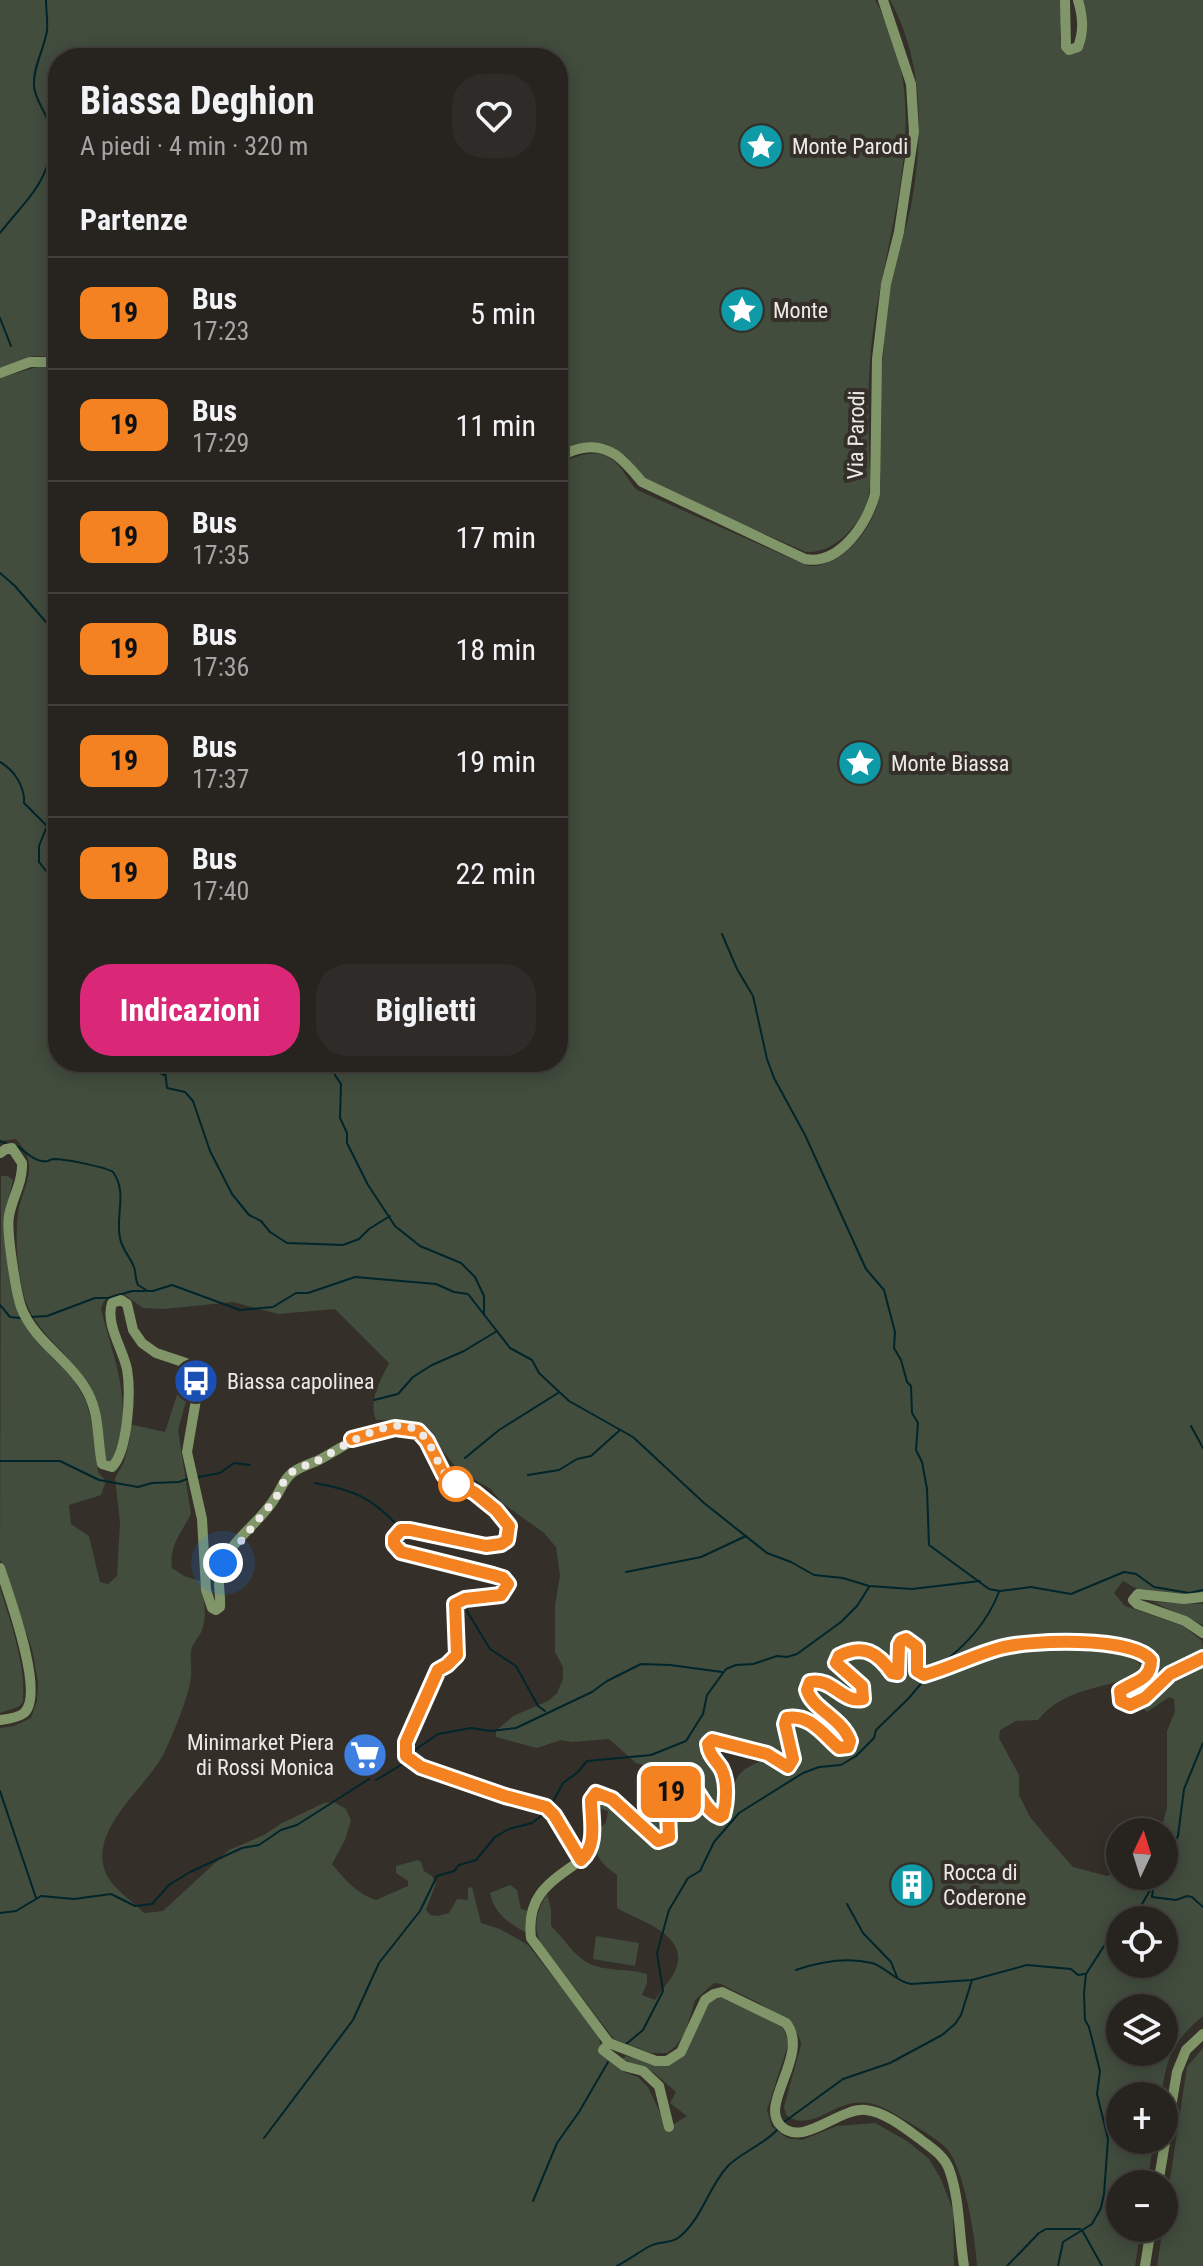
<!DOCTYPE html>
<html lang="it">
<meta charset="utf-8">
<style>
:root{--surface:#27231f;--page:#2f2b28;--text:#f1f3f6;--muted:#a4a4a4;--line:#43403d;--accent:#db2777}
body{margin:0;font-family:"Roboto Condensed",sans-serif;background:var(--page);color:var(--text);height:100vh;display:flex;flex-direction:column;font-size:30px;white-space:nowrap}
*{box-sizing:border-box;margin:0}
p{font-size:26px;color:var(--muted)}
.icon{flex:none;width:44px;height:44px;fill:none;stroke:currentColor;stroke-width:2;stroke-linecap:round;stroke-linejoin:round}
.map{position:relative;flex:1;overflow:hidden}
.side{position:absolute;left:48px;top:48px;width:520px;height:1024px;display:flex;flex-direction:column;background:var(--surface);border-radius:32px;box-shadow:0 4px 20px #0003,0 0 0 2px var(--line)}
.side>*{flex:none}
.badge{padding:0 16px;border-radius:12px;font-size:28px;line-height:52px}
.needle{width:52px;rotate:4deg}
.tools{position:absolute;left:1106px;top:1818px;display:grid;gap:16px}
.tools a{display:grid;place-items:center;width:72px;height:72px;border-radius:50%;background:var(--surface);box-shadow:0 4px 20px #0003,0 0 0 2px var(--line);font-size:40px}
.you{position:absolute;width:40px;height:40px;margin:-20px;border:6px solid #fff;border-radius:50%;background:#1a73e8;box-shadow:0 0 0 12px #1a73e833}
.map>.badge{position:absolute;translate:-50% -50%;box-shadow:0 0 0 4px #fff}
h2{padding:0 32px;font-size:30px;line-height:72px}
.round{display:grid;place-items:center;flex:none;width:84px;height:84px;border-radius:32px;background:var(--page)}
.overview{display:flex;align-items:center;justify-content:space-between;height:136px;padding:0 32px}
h1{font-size:38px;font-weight:700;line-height:60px}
.button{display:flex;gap:16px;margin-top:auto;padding:16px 32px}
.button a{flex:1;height:92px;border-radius:32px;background:var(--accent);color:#fff;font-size:32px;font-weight:700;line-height:92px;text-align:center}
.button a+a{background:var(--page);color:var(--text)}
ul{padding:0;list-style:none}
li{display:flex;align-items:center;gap:24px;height:112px;padding:0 32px;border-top:2px solid var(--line)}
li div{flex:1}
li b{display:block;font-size:30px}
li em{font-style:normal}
li .badge{min-width:88px;font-weight:700;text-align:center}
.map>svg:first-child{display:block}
.green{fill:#424d3e;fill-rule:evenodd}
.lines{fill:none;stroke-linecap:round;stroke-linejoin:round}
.stream{stroke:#00252b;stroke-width:2}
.secondary{stroke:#819668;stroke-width:10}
.line-casing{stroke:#fff;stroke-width:18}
.line{stroke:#f58220;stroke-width:12}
.walk{stroke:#ede9e6;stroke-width:8;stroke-dasharray:0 14.4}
.stop-dot{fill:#fff;stroke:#f58220;stroke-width:4}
.labels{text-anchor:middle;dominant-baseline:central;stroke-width:8;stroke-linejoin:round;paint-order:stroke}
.poi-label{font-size:22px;fill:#ede9e6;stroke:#342f29;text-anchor:start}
.street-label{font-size:22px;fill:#ede9e6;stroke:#342f29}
</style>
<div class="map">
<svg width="1203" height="2266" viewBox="0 0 1203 2266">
<rect width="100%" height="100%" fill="#342f29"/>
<g class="green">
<path d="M0,0H875C943,119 878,239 870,362C868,390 868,419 869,447C869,466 873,490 865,508C855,530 831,554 806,552L649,483L627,457L606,444L584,443L558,451V58H58V357L33,356L0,368Z"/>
<path d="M890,0H1060C1067,17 1054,36 1064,53L1072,54L1080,51C1089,35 1088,17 1083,0H1203V1592C1183,1595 1160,1595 1141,1590C1134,1589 1130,1584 1123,1581L1114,1593L1125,1606L1183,1626L1202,1641L1203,1652L1170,1668L1139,1697L1130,1701L1124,1697L1126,1691L1142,1685L1152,1676L1155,1665L1153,1654L1133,1645L1092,1637L1066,1635L997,1644L926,1670H921L922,1647L906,1634L900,1635L895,1646L896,1669L889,1660L849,1647L839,1651L832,1665L835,1670L857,1687L859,1697C843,1693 832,1678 815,1676L804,1682C803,1685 801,1692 802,1695C805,1703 838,1726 846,1742L840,1743C828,1726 805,1709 784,1714L781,1719L788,1761C765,1752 732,1731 707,1738C698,1754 713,1759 719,1772C723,1783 721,1799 721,1811L708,1804L687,1771L677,1769L669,1773L636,1763L609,1739L572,1742L561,1740L537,1748L496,1737V1731L513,1716L548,1701L557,1693L563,1679V1667L555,1652V1605L560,1576L556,1547L544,1533L501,1502L491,1489L458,1470L430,1435L410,1420H376C368,1400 380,1382 389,1363L335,1309L278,1314L233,1302L164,1309L143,1308L122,1293C110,1295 105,1296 101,1309C115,1366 136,1404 111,1463L106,1462C102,1438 104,1414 92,1391C74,1354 32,1334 23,1292C17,1268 15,1238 18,1213C20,1198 30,1181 29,1166C29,1155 22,1146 16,1139L0,1141V378L43,365L58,366V1062H558V464C578,456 599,445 617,464C625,472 629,482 637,490L808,566C839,568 867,535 877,507C884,486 878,457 878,435C878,409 880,382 883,356C885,332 887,307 891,284C896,256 907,229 912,201C923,134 924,62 890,0Z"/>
<path d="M1,1176H8L13,1180L5,1215L22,1321L73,1379L86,1401L95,1434L98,1472L106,1481L101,1495L69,1505L71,1524L89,1536L100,1582L108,1584L117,1576L120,1523L115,1478L124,1462L130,1439L129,1424L165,1432L180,1386L185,1388L188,1394L178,1430L191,1514C181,1534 169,1545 172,1568L184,1576L200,1581C203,1595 208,1615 202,1630C200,1637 192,1643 191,1651C190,1659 192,1668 191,1676C189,1696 174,1732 165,1751C149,1786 92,1825 104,1868C110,1888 130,1898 144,1913L163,1911L229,1850L264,1835L282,1823L324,1803L334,1802L346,1809L351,1820L345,1840L332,1864C343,1878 359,1895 376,1900L408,1886V1881L396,1873V1866L418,1860L421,1862L424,1871L432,1876L436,1883L426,1910L430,1915L438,1916L449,1913L457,1899L468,1900V1888L472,1887L481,1923L500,1929L528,1945L598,2034L603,2055L624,2072L638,2077L648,2087L660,2113L674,2124L687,2116L670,2103L676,2092L653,2072L622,2059L626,2056L660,2065L669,2063L709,2001L723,1997L782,2026L789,2042L767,2110L772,2127L787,2138L802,2140L837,2126L875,2123L907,2141L929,2159L941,2179L953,2210L954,2266H0V1728L14,1726L31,1718L37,1701L38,1682L32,1649L0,1559Z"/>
<path d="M0,1588C11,1624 26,1664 23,1702L18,1707L0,1713Z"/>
<path d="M1153,1602L1203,1604V1625Z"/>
<path d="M906,1646L912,1650V1673L914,1680L922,1682C952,1676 980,1660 1010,1654C1038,1649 1124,1642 1141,1666L1134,1677C1099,1689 1063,1689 1038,1720L1016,1721L1000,1730L999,1738L1019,1775V1795L1030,1817L1045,1835L1073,1867L1107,1876L1120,1871V1876H1164V1832H1160L1167,1808V1731L1175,1711L1174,1699L1169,1697L1147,1712L1142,1707L1174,1679L1203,1666V2016C1172,2042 1167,2057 1161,2096H1120V2140H1154L1147,2184H1120V2228H1141L1135,2266H977C976,2240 964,2166 946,2148C935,2137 918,2128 905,2120C888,2110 875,2100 854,2103C830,2106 809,2132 786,2115L784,2107L801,2045C799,2017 744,1997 721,1984L714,1983L695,2000L685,2033L675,2047L667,2053H651L614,2039L541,1944C532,1925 537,1911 547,1894L551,1909V1926C564,1938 573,1955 588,1963C605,1972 629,1968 647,1974V1983L642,1995L655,2000C660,1992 668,1983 673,1975C695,1936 641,1922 617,1908V1875C597,1860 594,1856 597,1830L606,1823L608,1811L595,1807L593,1801L601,1797L663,1844L670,1840L671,1817L679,1782C699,1792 692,1817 722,1824C745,1804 714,1776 765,1760L780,1772L791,1773L795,1769C800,1753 790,1738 793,1723C816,1725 825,1751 847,1754L852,1750C864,1717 822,1713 813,1690L817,1686C835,1690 844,1708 864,1706L868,1701V1685L844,1664L845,1659C883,1647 876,1674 898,1680L905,1674ZM1120,1920H1164V1964H1120ZM1120,2008H1164V2052H1120Z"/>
<path d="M642,1770L665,1775L671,1782L664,1833L661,1838L638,1817L640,1791L638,1775Z"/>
<path d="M510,1885L517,1890L521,1909L528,1911L527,1931L525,1932C508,1923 494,1913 490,1893Z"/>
<path d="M596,1936L639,1943L635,1966L593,1959Z"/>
<path d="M1203,2048V2266H1157L1187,2067Z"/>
</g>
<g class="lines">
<g class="stream">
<path d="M0,233C26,199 59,175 49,125C46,111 34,99 34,85C33,67 44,49 47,31C48,21 46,10 46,0"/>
<path d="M0,318L11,346"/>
<path d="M0,573L15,586L58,636"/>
<path d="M0,762C15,770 25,788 24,803L47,826L39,846V862L58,886"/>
<path d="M722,934L737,969L753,996L767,1059L774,1078L805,1135L866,1269L884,1290L895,1332L894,1348L901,1360L907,1382L911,1386L912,1413L918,1423L916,1450L922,1462L927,1489L929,1545L989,1589L1000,1591L1031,1587L1071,1594L1124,1572L1136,1574L1154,1587L1189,1593L1203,1590"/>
<path d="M140,1062L164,1075"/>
<path d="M164,1062L167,1088L185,1092L193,1101L210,1151L232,1194L249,1215L261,1221L270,1232L287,1243L343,1245L359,1239L369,1229L390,1216"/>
<path d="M334,1062L335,1075L341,1084L340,1118L347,1133V1143L368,1185L395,1226L420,1246L461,1263L475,1277L484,1296V1315"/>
<path d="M0,1141L7,1144"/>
<path d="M14,1145C25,1149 29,1159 42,1161C53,1162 44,1160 55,1159C64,1159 106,1167 113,1172C128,1193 115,1215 120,1238C122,1249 130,1257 134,1267C136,1273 135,1279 138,1285L146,1290"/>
<path d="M0,1305L10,1317L20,1318"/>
<path d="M30,1317L47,1316L95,1298H109L132,1291H153L172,1285L240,1310L273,1307L296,1293H308L355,1277L436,1284L454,1292L468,1294L510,1348L532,1360L539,1373L569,1401L633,1437L704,1503L767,1553L791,1562L814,1575L843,1578L869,1586L912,1589L980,1581"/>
<path d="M374,1400L398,1394L413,1377L432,1365L464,1351L497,1331"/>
<path d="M1191,1426L1203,1448"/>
<path d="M465,1458L499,1430L558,1393"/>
<path d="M0,1461H60L99,1480L138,1487L152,1483L179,1482L187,1479"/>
<path d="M528,1475L559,1470L577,1459L591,1456L620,1430"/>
<path d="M198,1477L220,1473L234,1463L250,1465"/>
<path d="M315,1483C353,1490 371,1497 397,1525"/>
<path d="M626,1572L701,1557L746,1536"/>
<path d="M467,1611L490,1649L516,1666L538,1706L545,1711"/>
<path d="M938,1666C965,1647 987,1623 999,1592"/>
<path d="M409,1754L438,1734L471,1728L491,1731L516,1728L592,1692L607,1681L641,1664L670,1665L722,1672"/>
<path d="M376,1780L406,1762"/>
<path d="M0,1791L36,1898"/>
<path d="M550,1807L563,1783L578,1772L587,1761L651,1755L686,1741L703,1714L707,1695L726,1669L736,1665L753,1664L777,1656L787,1657L797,1654L841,1622L857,1606L869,1587"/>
<path d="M1164,1861L1178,1836L1184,1789L1203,1743"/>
<path d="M1153,1889L1152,1897L1176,1900L1187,1896L1192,1897L1203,1907"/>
<path d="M847,1904L863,1933L891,1962L897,1977"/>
<path d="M0,1913L16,1911L41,1896L74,1899L111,1894L135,1906L152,1904L169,1885L190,1872L242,1848L259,1845L281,1830L297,1825L369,1779"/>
<path d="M1133,1920L1158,1876"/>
<path d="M796,1970C819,1962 847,1957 872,1963C886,1967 896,1982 911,1984L972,1980L1027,1965L1071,1969L1078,1975L1085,1974"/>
<path d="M625,2045L643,2030L663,1991L657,1953L669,1910L688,1878L700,1871L714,1842L739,1813L803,1773L819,1767L841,1765L856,1756L874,1738L876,1730L908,1699L925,1679"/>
<path d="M784,2122L843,2079L890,2063L942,2035L955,2024L961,2015L972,1980"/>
<path d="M264,2138L353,2020L379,1963L420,1911L437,1876L454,1871L459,1865L476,1860L495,1837L509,1829L532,1823L546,1812"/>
<path d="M533,2201L557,2143L579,2112L608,2062"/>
<path d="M1082,2230L1102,2266"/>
<path d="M617,2266C628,2260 638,2253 648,2247C658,2241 669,2244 678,2238C701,2221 708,2188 727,2167C738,2154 762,2146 777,2130"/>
<path d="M1007,2266L1039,2233L1046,2229H1080"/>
<path d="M1058,2266L1063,2242L1092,2224L1101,2208L1104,2194L1108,2139L1097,2094L1100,2071L1089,2027L1085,2020L1084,1993L1086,1974L1104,1946L1120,1931"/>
</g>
<g class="secondary">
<path d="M1065,0L1066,47L1069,50L1078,47C1084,31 1083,17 1078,0"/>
<path d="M0,373L30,362H58"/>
<path d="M558,456C567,454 574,449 583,448C611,443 626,463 642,482L805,559C839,566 868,523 875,494L877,359L886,284L899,232L914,132L911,84L883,0"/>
<path d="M0,1153L6,1149L12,1148L22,1163C23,1182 12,1198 9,1216C6,1231 16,1292 21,1307C34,1342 71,1360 88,1393C100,1416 97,1440 102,1464L112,1467C128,1451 131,1392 127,1369C123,1349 105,1324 112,1303L121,1300L127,1304L133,1330L142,1343L156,1353L186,1363L195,1373L197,1394L187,1452L202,1519L206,1590L212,1608L216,1610L220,1607C221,1595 217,1582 220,1570C227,1543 261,1522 275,1498C281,1490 283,1480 292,1473C299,1467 310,1464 319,1460C347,1445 375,1422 409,1428C432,1432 432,1466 449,1479C466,1494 517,1508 507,1540L501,1544L486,1546L410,1530H401L394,1538V1544L401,1552L499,1577L508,1584L501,1595L461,1600L455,1604L457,1655L447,1665L438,1670L406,1742C402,1755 410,1762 421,1767L505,1796L546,1807L554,1815L581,1860C598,1845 591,1819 591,1800L596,1793L612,1799L658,1841L669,1837L668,1812L673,1781L676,1777L688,1781L707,1809L721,1817C728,1805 727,1785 722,1771C719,1763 711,1757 708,1749L712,1740L767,1754L788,1767L793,1759L785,1722L788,1717C810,1718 823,1732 837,1747H848L850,1741C842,1717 811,1708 807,1690L810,1682C832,1678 843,1704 863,1699L862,1686L836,1663L839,1656C851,1649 874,1648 884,1660C890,1667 888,1671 897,1674C904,1666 897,1651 901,1641L906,1639L917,1647V1671L922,1675C948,1670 973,1656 999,1649C1027,1640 1133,1636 1151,1660C1150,1681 1134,1681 1120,1691L1121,1701L1130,1705L1145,1698L1170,1674L1203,1658"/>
<path d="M0,1568C8,1593 46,1694 24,1713C18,1718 7,1719 0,1720"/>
<path d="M1203,1597L1184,1599L1138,1594L1133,1600L1137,1604L1185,1621L1203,1633"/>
<path d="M581,1860C550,1882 526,1895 531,1938L609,2043L656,2061H667L681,2052L705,2000L714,1994L722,1992L786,2023C811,2054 758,2104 781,2126C803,2148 839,2107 866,2110C885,2112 905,2128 920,2139C931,2148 944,2155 949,2169C960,2199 959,2235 964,2266"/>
<path d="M609,2043L603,2050L624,2066L643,2071L659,2086L669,2127"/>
<path d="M1158,2184L1177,2072L1186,2050L1203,2034"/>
<path d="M1145,2266L1151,2228"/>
</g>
</g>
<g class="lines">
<g class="line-casing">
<path id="line" d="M352,1439L395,1428L418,1431L427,1441L444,1475L475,1493L496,1510L509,1526L507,1540L501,1544L486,1546L410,1530H401L394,1538V1544L401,1552L493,1575L503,1578L508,1584L501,1595L465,1599L455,1604L457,1655L447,1665L438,1670L406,1742V1756L421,1767L505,1796L546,1807L554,1815L581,1860C598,1845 591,1820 591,1800L596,1793L612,1799L658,1841L669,1837L668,1812L673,1781L676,1777C698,1778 700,1809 720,1817L723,1815C727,1801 728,1781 721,1768C715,1759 709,1755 708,1744L712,1740L767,1754L788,1767L793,1759L785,1724L787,1718C810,1714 823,1734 839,1748L848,1747L850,1741C842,1718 812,1709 807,1690L810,1682C832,1677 843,1704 863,1699L862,1686L836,1663L839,1656C863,1643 878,1653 892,1673L898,1674L899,1645L901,1641L906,1639L917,1647V1671L924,1675C950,1668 974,1655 1000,1648C1028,1640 1133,1636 1151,1660C1151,1681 1134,1681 1120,1691L1121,1701L1130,1705L1145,1698L1170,1674L1203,1658"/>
</g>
<use href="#line" class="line"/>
<path class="walk" d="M223,1563L276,1498C280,1489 284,1478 292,1472C299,1467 308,1465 315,1462C339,1450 390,1412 418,1431C436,1444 437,1474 456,1484"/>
</g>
<defs>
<g id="sight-disc" transform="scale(2.3)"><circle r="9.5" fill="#0f9aa8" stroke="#342f29"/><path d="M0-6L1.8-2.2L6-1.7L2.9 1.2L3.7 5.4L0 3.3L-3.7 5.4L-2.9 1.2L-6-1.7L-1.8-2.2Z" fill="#fff"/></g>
<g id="bus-disc" transform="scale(2.3)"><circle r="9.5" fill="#1a4fb4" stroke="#342f29"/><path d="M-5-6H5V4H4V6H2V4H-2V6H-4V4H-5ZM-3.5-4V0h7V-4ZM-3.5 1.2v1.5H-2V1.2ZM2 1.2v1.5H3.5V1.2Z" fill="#fff"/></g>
<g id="supermarket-disc" transform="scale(2.3)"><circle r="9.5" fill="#3f7fe0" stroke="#342f29"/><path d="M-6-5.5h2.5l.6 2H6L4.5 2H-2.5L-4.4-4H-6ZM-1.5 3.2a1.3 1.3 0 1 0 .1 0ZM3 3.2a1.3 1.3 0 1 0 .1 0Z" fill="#fff"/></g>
<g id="building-disc" transform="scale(2.3)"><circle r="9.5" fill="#0f9aa8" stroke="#342f29"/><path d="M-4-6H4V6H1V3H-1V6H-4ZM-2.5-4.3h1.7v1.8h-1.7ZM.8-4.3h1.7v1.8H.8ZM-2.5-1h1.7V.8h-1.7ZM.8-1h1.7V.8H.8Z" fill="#fff"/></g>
</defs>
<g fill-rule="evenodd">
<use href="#sight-disc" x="761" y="146"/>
<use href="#sight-disc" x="742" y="310"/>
<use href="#sight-disc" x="860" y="763"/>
<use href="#bus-disc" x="196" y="1381"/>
<use href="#supermarket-disc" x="365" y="1755"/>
<use href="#building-disc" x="912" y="1885"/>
</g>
<circle class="stop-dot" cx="456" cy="1484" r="16"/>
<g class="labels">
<g class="poi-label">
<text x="792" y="146">Monte Parodi</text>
<text x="773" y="310">Monte</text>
<text x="891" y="763">Monte Biassa</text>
<text x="227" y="1381">Biassa capolinea</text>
<text x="334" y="1742" text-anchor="end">Minimarket Piera<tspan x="334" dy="25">di Rossi Monica</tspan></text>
<text x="943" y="1872">Rocca di<tspan x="943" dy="25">Coderone</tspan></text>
</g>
<g class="street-label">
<text transform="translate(856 435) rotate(-89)">Via Parodi</text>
</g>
</g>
</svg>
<div class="tools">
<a><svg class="needle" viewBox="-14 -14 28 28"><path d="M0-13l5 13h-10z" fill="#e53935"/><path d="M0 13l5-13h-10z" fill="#a4a4a4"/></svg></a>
<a><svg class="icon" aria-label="locate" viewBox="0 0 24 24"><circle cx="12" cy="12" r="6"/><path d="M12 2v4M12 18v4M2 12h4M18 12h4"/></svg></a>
<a><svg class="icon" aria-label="layers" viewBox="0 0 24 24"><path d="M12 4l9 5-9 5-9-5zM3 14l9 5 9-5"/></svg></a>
<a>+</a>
<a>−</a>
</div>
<div class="you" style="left:223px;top:1563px"></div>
<b class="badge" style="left:671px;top:1792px;background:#f58220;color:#111">19</b>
<section class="side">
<div class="overview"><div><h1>Biassa Deghion</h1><p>A piedi · 4 min · 320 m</p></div><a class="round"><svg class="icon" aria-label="heart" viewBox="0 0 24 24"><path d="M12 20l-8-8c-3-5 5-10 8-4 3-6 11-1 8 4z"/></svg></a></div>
<h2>Partenze</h2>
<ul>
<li><span class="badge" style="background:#f58220;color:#111">19</span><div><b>Bus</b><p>17:23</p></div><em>5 min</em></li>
<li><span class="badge" style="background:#f58220;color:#111">19</span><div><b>Bus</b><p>17:29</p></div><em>11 min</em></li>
<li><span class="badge" style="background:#f58220;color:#111">19</span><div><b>Bus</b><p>17:35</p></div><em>17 min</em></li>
<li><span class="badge" style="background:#f58220;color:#111">19</span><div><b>Bus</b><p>17:36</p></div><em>18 min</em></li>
<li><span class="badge" style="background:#f58220;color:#111">19</span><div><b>Bus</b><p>17:37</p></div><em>19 min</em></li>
<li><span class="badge" style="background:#f58220;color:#111">19</span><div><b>Bus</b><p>17:40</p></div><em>22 min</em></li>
</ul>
<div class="button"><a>Indicazioni</a><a>Biglietti</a></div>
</section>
</div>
